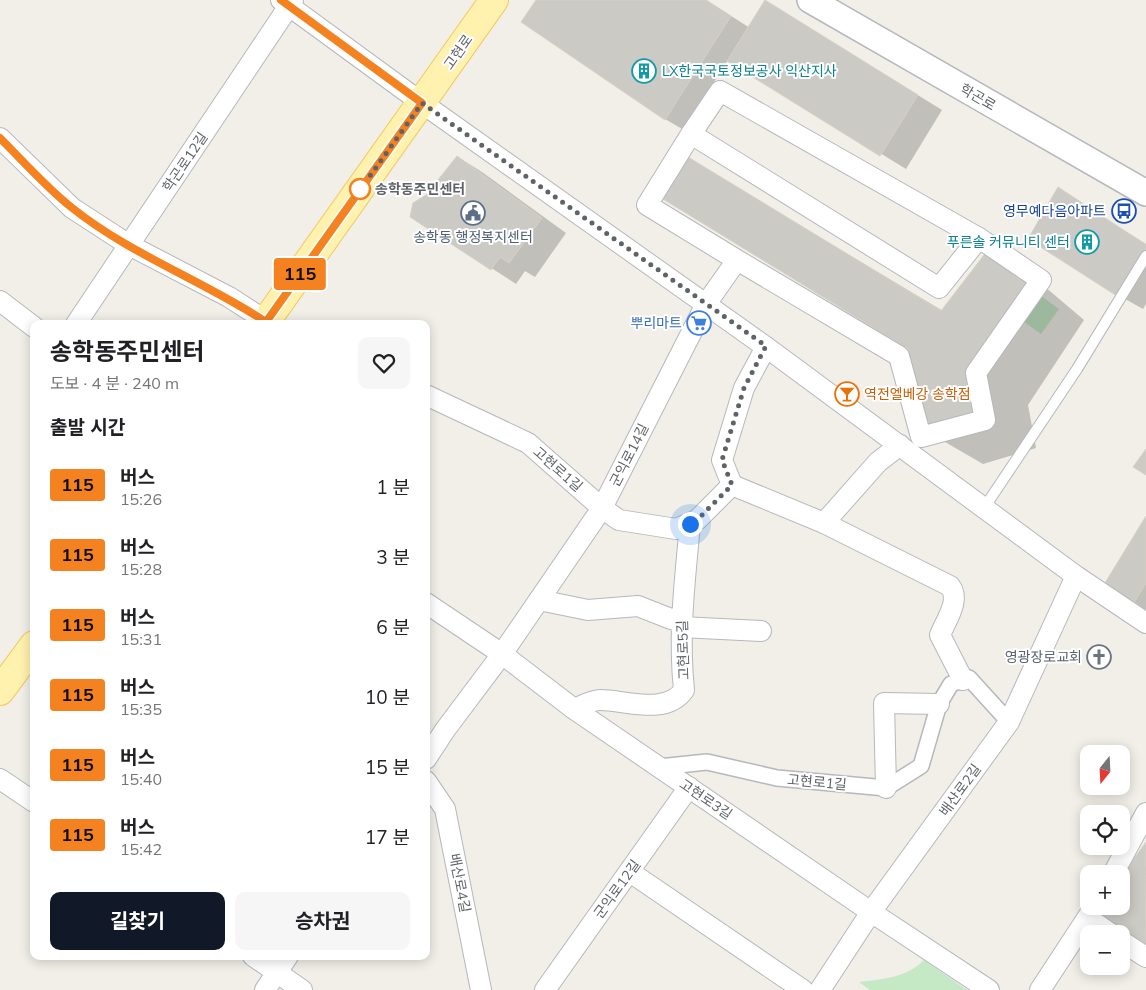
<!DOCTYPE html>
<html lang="ko">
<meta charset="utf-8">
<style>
:root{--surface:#fff;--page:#f6f6f6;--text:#202124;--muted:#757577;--accent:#111827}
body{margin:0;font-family:Mulish,"Noto Sans KR",sans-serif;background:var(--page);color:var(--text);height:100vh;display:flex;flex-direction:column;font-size:19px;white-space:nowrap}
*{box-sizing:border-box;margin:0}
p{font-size:16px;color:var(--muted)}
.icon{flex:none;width:28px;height:28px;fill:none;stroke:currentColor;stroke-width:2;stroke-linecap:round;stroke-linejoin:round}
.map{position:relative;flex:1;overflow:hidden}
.drawer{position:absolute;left:30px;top:320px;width:400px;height:640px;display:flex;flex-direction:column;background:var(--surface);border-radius:10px;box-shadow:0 2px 12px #0003}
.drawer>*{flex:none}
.badge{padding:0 10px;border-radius:4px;font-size:18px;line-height:32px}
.needle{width:32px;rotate:198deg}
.buttons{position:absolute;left:1080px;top:745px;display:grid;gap:10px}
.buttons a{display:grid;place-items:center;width:50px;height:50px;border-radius:10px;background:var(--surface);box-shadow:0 2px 12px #0003;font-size:25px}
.you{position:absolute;width:25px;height:25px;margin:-12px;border:4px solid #fff;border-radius:50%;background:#1a73e8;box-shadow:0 0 0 8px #1a73e833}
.map>.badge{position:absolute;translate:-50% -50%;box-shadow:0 0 0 2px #fff}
h2{padding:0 20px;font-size:19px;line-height:45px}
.round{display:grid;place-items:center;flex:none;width:52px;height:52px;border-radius:10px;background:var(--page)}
.headline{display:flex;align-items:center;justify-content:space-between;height:85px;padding:0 20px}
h1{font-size:24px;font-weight:700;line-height:38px}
.button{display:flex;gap:10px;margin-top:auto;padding:10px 20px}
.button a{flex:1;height:58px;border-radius:10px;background:var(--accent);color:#fff;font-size:20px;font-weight:700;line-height:58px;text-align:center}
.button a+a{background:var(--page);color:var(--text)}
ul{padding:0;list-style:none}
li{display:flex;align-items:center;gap:15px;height:70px;padding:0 20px}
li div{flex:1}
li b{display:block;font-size:19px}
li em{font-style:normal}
li .badge{min-width:55px;font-weight:700;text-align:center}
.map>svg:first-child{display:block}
.green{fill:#c5e8c5}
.shadow{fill:#0003}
.building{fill:#cccac5;stroke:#d6d1c6}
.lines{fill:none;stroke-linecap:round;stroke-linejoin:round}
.service-casing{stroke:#b5b8bc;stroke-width:12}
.pedestrian-casing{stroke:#b5b8bc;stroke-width:18}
.minor-casing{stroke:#b5b8bc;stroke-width:22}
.tertiary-casing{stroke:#b5b8bc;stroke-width:28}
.primary-casing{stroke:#f2c960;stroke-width:30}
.service{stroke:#fff;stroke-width:10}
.pedestrian{stroke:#fff;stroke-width:15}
.minor{stroke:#fff;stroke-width:20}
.tertiary{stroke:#fff;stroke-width:25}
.primary{stroke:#fff2af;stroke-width:28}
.line-casing{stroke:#fff;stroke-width:11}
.line{stroke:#f58220;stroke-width:8}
.walk{stroke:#5f6368;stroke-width:5;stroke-dasharray:0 9}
.stop-dot{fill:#fff;stroke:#f58220;stroke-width:2.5}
.labels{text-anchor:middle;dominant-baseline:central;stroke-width:4;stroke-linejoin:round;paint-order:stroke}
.street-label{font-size:14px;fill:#5f6368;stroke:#fff}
.culture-label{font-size:14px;fill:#0d838f;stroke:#fff;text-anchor:start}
.stop-label{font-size:14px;font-weight:bold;fill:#5f6368;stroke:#fff;text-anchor:start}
.transit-label{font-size:14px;fill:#164399;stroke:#fff;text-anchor:end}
.service-label{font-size:14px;fill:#4e5e75;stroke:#fff}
.shop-label{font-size:14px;fill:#366cbe;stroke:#fff;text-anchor:end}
.food-label{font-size:14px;fill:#c56008;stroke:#fff;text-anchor:start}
.worship-label{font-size:14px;fill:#5b616d;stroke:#fff;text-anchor:end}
</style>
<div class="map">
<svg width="1146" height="990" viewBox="0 0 1146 990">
<rect width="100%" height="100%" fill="#f1efe8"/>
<g class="green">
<path d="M1041,296L1059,309L1041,334L1023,321Z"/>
<path d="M924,960L967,990H870L859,982C883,979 906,978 924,960Z"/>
</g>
<g class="shadow">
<path d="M538,0H706L750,28L790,16L942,110L906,169L728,60L684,130L665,119Z"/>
<path d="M458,157L482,172L566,233L535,277L525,271L516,284L411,216Z"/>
<path d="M689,159L943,311L987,253L1044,286L1084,320L1028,405L1036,448L983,464L926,431L910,348Z"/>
<path d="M1058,188L1146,244V304L1143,309L1118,295Z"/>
<path d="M1146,518V610L1107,583Z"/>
<path d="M1146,844V950L1121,906V879Z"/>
</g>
<g class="building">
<path d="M536,0H706L731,16L665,120L521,22Z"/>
<path d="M765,0L918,95L880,156L727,61Z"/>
<path d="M457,156L542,218L509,263L500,257L491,270L410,217L413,203L426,195Z"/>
<path d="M688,157L941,311L987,251L1027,286L971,372L979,415L924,432L908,349L663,199Z"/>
<path d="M1058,187L1146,245V250L1117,296L1028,239Z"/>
<path d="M1146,449V475L1133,467Z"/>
<path d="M1146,516V583L1133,604L1105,583Z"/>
<path d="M1146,842L1145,868L1146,952L1094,916L1101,906H1121V877Z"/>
</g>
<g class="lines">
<g class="service-casing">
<path id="service" d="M984,508L1077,369L1146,256"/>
</g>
<g class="pedestrian-casing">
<path id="pedestrian" d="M659,767L707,762L777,778L886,788L921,766L939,704L951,684L969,678L1009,722"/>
</g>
<g class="minor-casing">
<g id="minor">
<path d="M281,0L422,103L766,347L1076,576L1146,623"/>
<path d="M691,134L939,288L979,238"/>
<path d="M0,138L72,208L129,245L229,297L271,324"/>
<path d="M0,301L34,327"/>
<path d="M76,324L293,0"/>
<path d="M426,395L528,443L602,508L619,520L676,529L697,520L732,485L824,523L878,462L900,445"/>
<path d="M732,485L722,460L744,388L766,347"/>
<path d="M824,523L950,586C961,600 946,620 940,635L963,680"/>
<path d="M539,600L588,610L638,606L671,619L681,617"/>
<path d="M426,603L502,654L574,709L871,912L989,990"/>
<path d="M681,627L761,631"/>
<path d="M574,709C582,706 592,700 600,700C626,700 666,716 684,690C678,634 685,580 690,524"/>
<path d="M426,759L445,730L502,654L602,508L706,304L737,260L899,356L921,437L985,420L976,373L1041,280L979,238L720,91L691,134L647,205L737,260"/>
<path d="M0,779L34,802"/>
<path d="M426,781L445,809L481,990"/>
<path d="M886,788L884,703L939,704"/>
<path d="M630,872L803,990"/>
<path d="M1113,874L1146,813"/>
<path d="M1088,918L1111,934"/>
<path d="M1121,941L1146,957"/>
<path d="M253,956L302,990"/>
<path d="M265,990L288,956"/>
<path d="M545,990L689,787"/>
<path d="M820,990L871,912L1009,722L1076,576"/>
<path d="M1040,990L1095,906"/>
</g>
</g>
<g class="tertiary-casing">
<path id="tertiary" d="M810,0L1146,193"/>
</g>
<g class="primary-casing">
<g id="primary">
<path d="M264,324L494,0"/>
<path d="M0,691L34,645"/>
</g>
</g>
<use href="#service" class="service"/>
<use href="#pedestrian" class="pedestrian"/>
<use href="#minor" class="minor"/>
<use href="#tertiary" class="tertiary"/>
<use href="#primary" class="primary"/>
</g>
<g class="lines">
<g class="line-casing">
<path id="line" d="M0,138C23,161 46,187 71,207C129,254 204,281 266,322L422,103L281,0"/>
</g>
<use href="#line" class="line"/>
<path class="walk" d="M360,189L355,197L422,103L766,346L744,388L722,460L732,485L697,520L690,524"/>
</g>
<defs>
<g id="building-ring" transform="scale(1.25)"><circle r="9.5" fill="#fff" stroke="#0f9aa8" stroke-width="1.5"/><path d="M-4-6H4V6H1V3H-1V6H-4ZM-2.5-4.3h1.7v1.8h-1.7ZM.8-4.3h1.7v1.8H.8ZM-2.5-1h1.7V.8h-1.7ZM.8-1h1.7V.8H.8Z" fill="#0f9aa8"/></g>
<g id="bus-ring" transform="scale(1.25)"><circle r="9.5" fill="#fff" stroke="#1a4fb4" stroke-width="1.5"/><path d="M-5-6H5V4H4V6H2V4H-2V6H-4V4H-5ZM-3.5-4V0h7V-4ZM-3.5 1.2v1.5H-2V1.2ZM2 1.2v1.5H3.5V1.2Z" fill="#1a4fb4"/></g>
<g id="civic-ring" transform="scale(1.25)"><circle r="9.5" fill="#fff" stroke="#5c6f8a" stroke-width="1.5"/><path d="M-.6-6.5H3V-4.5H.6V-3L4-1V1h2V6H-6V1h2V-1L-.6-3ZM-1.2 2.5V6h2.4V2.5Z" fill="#5c6f8a"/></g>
<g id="supermarket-ring" transform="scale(1.25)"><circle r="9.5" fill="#fff" stroke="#3f7fe0" stroke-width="1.5"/><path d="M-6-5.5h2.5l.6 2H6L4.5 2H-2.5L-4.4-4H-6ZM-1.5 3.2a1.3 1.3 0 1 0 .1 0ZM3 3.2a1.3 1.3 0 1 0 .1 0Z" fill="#3f7fe0"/></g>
<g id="bar-ring" transform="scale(1.25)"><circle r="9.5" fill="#fff" stroke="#e8710a" stroke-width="1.5"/><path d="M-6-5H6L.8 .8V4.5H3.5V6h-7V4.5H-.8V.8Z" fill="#e8710a"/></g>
<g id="church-ring" transform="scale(1.25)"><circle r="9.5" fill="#fff" stroke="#6b7280" stroke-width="1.5"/><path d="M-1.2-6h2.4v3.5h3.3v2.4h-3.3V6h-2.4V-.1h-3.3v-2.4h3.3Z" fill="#6b7280"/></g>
</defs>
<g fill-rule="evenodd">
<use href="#building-ring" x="644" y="71"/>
<use href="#bus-ring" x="1124" y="211"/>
<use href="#civic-ring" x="473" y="213"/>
<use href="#building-ring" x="1087" y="242"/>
<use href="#supermarket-ring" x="699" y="323"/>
<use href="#bar-ring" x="847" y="394"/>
<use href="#church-ring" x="1099" y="657"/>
</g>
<circle class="stop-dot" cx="360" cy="189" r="10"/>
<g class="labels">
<g class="street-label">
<text transform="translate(458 52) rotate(-55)">고현로</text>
<text transform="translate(978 97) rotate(30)">학곤로</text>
<text transform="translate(185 162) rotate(-56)">학곤로12길</text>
<text transform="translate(629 455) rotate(-63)">군익로14길</text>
<text transform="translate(558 469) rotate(41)">고현로1길</text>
<text transform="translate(683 650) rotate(-92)">고현로5길</text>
<text transform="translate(817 782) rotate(5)">고현로1길</text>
<text transform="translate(960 790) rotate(-54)">배산로2길</text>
<text transform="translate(706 799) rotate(34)">고현로3길</text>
<text transform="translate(460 883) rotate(79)">배산로4길</text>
<text transform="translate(617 889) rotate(-54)">군익로12길</text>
</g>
<g class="culture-label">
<text x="662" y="71">LX한국국토정보공사 익산지사</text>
<text x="1070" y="242" text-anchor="end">푸른솔 커뮤니티 센터</text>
</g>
<g class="stop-label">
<text x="375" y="189">송학동주민센터</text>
</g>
<g class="transit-label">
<text x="1106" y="211">영무예다음아파트</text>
</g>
<g class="service-label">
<text x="473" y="237">송학동 행정복지센터</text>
</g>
<g class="shop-label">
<text x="682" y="323">뿌리마트</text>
</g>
<g class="food-label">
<text x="864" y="394">역전엘베강 송학점</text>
</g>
<g class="worship-label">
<text x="1082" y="657">영광장로교회</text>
</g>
</g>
</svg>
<div class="buttons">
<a><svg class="needle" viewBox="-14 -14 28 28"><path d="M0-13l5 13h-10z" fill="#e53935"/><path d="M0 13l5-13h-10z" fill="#757577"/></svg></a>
<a><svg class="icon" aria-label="locate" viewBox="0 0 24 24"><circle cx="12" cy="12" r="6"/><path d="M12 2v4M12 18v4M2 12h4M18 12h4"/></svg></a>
<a>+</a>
<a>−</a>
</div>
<div class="you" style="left:690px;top:524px"></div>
<b class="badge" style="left:300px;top:274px;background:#f58220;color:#111">115</b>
<section class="drawer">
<div class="headline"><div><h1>송학동주민센터</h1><p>도보 · 4 분 · 240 m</p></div><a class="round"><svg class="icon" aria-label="heart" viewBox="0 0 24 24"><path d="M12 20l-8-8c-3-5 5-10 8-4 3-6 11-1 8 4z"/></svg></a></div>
<h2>출발 시간</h2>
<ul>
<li><span class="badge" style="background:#f58220;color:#111">115</span><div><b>버스</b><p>15:26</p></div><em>1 분</em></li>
<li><span class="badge" style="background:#f58220;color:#111">115</span><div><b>버스</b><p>15:28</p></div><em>3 분</em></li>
<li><span class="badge" style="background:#f58220;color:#111">115</span><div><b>버스</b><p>15:31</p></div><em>6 분</em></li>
<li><span class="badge" style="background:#f58220;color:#111">115</span><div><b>버스</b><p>15:35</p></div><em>10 분</em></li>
<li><span class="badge" style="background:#f58220;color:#111">115</span><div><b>버스</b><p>15:40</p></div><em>15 분</em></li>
<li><span class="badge" style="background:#f58220;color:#111">115</span><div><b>버스</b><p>15:42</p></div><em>17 분</em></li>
</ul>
<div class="button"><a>길찾기</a><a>승차권</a></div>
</section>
</div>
